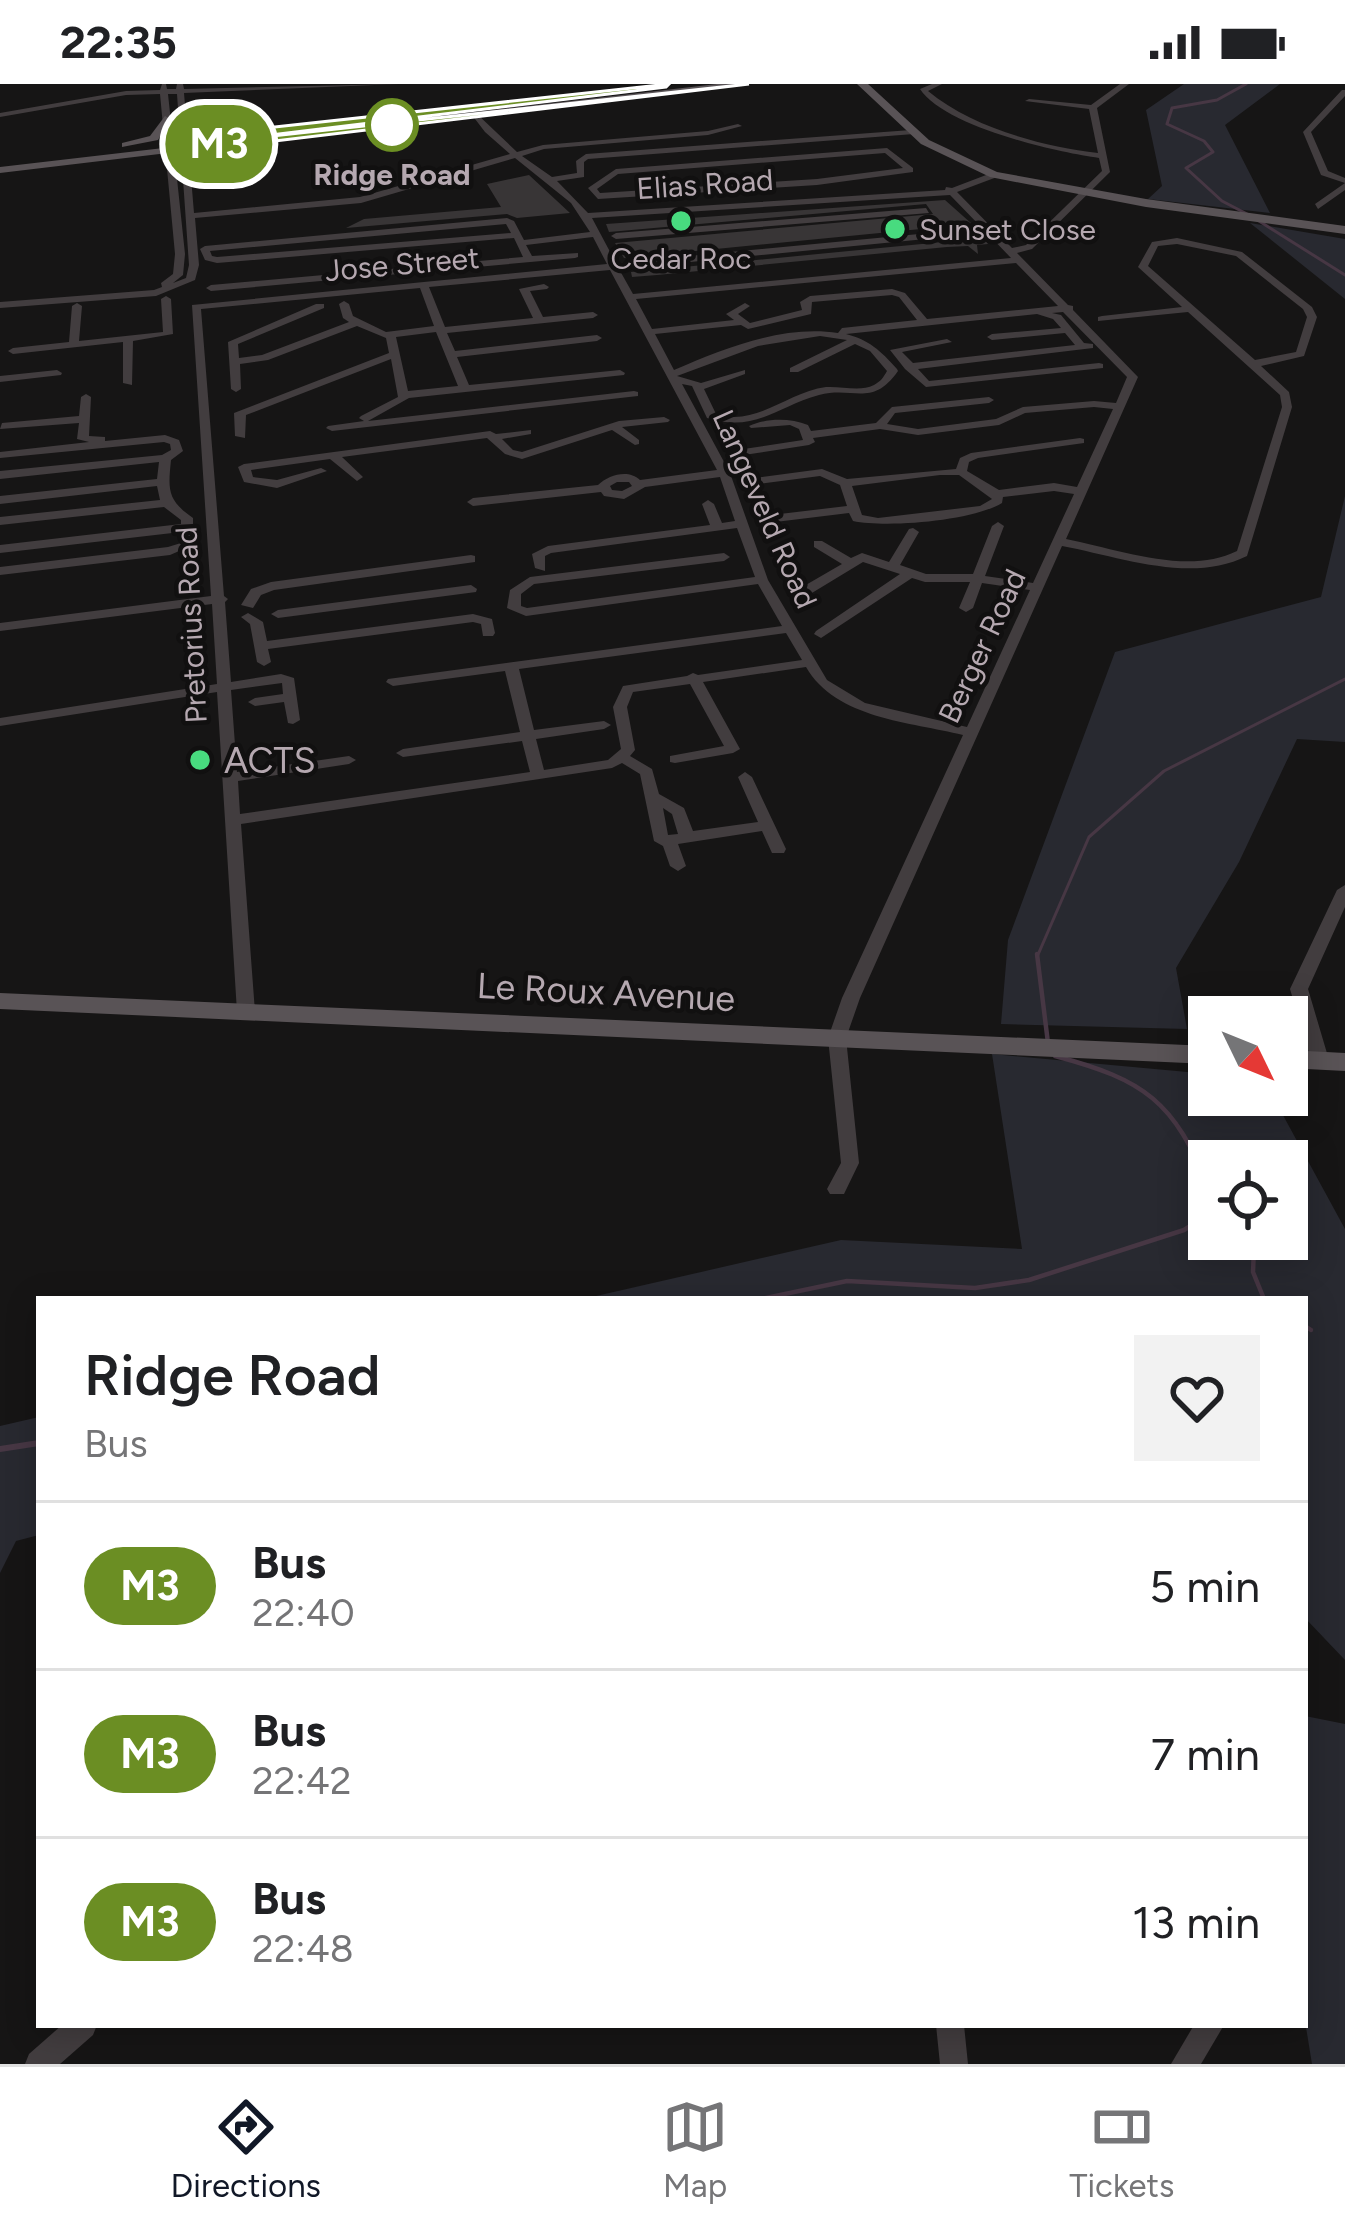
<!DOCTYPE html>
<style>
:root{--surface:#fff;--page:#f2f2f2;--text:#202124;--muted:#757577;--line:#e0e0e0;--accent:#111827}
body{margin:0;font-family:Figtree,sans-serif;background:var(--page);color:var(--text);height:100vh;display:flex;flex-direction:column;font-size:45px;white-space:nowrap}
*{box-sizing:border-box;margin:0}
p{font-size:39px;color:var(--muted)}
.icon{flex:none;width:66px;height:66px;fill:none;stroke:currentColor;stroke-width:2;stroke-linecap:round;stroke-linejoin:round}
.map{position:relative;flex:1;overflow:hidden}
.drawer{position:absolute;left:36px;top:1212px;width:1272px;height:732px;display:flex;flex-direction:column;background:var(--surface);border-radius:0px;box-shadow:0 6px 30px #0003}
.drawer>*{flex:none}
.badge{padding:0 24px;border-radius:39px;font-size:42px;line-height:78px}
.needle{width:78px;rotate:133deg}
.fabs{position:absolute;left:1188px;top:912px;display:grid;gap:24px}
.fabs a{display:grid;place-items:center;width:120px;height:120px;border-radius:0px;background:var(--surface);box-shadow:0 6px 30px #0003;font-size:60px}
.map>.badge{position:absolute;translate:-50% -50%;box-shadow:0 0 0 6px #fff}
.round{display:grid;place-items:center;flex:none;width:126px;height:126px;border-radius:0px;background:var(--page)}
.summary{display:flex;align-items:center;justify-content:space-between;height:204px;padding:0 48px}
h1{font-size:57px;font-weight:600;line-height:90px}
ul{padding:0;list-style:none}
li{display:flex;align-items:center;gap:36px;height:168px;padding:0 48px;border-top:3px solid var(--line)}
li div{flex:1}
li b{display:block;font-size:45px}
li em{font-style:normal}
li .badge{min-width:132px;font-weight:700;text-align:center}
.status{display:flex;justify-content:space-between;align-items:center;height:84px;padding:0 60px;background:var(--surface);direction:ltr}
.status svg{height:33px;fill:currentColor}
.tab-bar{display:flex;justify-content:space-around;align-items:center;height:168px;border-top:3px solid var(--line);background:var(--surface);font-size:33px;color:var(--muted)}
.tab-bar a{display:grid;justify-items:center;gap:6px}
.tab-bar .on{color:var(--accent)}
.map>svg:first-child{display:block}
.green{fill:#282930;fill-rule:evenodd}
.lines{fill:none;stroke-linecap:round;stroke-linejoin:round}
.stream-far2{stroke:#473744;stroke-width:3}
.stream-far1{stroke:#473744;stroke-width:4.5}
.stream{stroke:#473744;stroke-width:6}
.building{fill:#383536}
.minor{fill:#423d3f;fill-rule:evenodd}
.major{fill:#595356;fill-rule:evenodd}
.line{fill:#6b8e23;stroke:#fff;stroke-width:3}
.stop-dot{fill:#fff;stroke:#6b8e23;stroke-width:6}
.poi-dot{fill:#48db7f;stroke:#111010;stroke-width:4.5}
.labels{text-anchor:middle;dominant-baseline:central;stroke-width:9;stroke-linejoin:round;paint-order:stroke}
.far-stop-label{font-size:30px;font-weight:bold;fill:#b5a8b0;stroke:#111010}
.far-street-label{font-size:30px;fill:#b5a8b0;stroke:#111010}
.far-poi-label{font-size:30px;fill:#b5a8b0;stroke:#111010;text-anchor:start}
.poi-label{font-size:36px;fill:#b5a8b0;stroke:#111010;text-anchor:start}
.street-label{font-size:36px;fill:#b5a8b0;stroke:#111010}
</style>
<div class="status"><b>22:35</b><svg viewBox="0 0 49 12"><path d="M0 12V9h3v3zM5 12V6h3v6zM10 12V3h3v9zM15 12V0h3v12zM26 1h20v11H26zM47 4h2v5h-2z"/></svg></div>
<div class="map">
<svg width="1345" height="1980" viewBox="0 0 1345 1980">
<rect width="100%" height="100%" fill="#161515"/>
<g class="green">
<path d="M1184,0H1280L1225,41L1270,129L1148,115L1162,102L1146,26Z"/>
<path d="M1250,139L1345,155V215Z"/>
<path d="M1345,412V658L1297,655L1239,778L1176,884L1187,945L1001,940L1008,856L1115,568L1321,513Z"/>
<path d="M992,970L1209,990V1011H1272L1345,1145V1576L1305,1534V1215H583L841,1156L1022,1165ZM1209,1077H1287V1155H1209Z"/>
<path d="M39,1333V1451L16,1457L0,1489V1342Z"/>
<path d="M1305,1632L1345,1640V1980H1312L1305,1937Z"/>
</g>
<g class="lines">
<g class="stream-far2">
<path d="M1246,0L1217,16L1172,24L1167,40L1204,57L1213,68L1186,84L1222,117L1249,131"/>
<path d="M1259,137L1345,191"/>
<path d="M1037,873L1089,753L1164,687L1345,595"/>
</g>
<g class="stream-far1">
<path d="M1037,870L1048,959"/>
<path d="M1055,972C1145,996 1174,1017 1209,1104"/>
<path d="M1247,1155L1254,1164L1253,1188L1264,1215"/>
<path d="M761,1215L847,1197L975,1204L1029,1196L1184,1146L1209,1130"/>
<path d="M1305,1242L1311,1246"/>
</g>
<path class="stream" d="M0,1365L39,1359"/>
</g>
<g class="building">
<path d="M529,91L570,129L517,134L507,130L346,144L364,135L501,123L487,100Z"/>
<path d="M945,116L972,140L624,174L615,159L933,130L926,120L609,148L606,140Z"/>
<path d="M984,154L988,160L977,161L978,170L968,162L947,163L657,191L632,193L631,188Z"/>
</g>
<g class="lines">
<g class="minor">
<path d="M162,0H166L167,5H176L177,0H183L184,5L399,0L184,9L194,129L360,113L510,70L485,48L472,31L476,29L517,68L543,61L708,47L738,40L742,42L708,51L544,65L522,72L552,93L577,89L576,77L586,70L911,46L914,50L588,75L584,78V93L557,97L588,129L945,106L946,103L952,104L994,88L997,93L957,108L1012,164L1026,161L1102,87L1099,74C1054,68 944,42 920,5L932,0H942L928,7C973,44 1041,62 1098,69L1089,25L1025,17L1029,15L1091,21L1120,0H1129L1097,24L1110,88L1032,165L1017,169L1068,221L1073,222V226L1138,293L1066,455C1118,465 1187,492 1237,467L1282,323L1280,311L1188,228L1098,237V233L1102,232L1182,223L1138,183L1152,158L1177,154L1242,168L1312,223L1317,233L1304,272L1261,282L1289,308L1292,323L1247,472C1191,500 1121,473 1062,462L860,914L846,954L859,1079L844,1110H830L827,1105L841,1079L828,954L842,914L963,651C911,638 836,635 806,583L703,598L740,665L733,669L675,679L670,678V672L724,662L690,600L633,608L627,623L635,666L630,672L652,685L659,710L684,724L693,747L758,738L738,693L745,688L752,693L786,765L784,769H772L762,747L678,760L686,782L678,787L670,782L663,762L654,757L640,690L622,679L612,684L241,740L255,928L246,934L237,928L217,608L0,642V634L217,600L212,520L0,547V539L211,512L192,221L607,180L593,153L526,161L532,172L578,169V173L575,174L211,207L206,204L211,201L523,173L514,154L217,179L205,176L200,165L205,162L507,134L514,137L524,156L590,148L571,119L515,74L361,119L195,134L199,181L195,196L156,212L0,224V218L154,206L162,203L161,199L173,190L175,170L160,10L126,11L0,33V29L126,7L160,6ZM168,10H177L189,181L186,194L173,199L183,191L185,170ZM950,111L982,144L616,179L592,134ZM506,140L511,149L217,173L212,172L210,167ZM987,149L1011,174L633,210L619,185ZM1177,160L1236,172L1303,225L1307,233L1296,268L1255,276L1148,182L1158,162ZM1016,179L1058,222L927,235L905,209L892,205L810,212L800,218L802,226L750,239L738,230L750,222L745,219L726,230L734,236L652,245L636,215ZM610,186L717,386L640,396C628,385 609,391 598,401L473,414L467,418L473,422L601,408L604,412L624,415L645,403L720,393L735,437L722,439L714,420L708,416L702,420L710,441L548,462L532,470L535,484L545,487V472L551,469L737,444L755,493L527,524L521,522V510L534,500L724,477L730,473L724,469L530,493L510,506L507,524L526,532L758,500L782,542L388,595L386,598L393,602L505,587L520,648L403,665L396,669L403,673L522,657L530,688L240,730L238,697L349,680L356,676L349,672L237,688L231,606L282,599L283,610L255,614L248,618L255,622L284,618L288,639L293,640L300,636L294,594L281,590L231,598L225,518L228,515L224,512L201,225L420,204L434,242L386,248L353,232L349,220L344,217L339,220L343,234L349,238L262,271L239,274L238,260L324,224V220H316L228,258L231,305L236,308L241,305L240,280L268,276L357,242L386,254L389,269L234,329L235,352L245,354L246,331L391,275L398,313L361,332L359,334L364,337L328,342L326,344L332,347L638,312V308L634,307L368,337L409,314L624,291L625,289L620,286L469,301L457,273L597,257L602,254L597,251L455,267L447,249L593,234L598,231L593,228L543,233L530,207L547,205L549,203L544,200L519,205L533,234L445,243L429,203ZM892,211L899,213L917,236L842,244L838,249C782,241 725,264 674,286L655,250L741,241L748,245L811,230L812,218ZM1063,228L1127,293L1116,319L1094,317L1023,323L996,335L918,345L887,340L895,329L989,319L994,316L989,313L892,323L876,339L811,347L808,341C790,334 767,334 749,342L751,344L790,341L799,345L803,356L737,366L731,369L737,372L809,361L815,358L813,354L880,345L918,351L999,341L1025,329L1094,323L1113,325L1077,403L1054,399L999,406L967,387L969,378L978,374L1084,359V355L1080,354L971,369L960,374L956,385L847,395L822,385L754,394L752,396L758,400L820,392L840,401L847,422L763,432V438L767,439L849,429L853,437C887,444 972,437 1002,419L1003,413L1054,407L1074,410L1033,499L985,492L1004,442L998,438L992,442L973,490H926L900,481L919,448L913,444L909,445L889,478L862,469L851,474L822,457H814V463L842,480L792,509V515H802L863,478L900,490L816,547L814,550L821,554L912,494L925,498H970L959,524L966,528L973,524L982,499L1030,506L967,643L865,619L827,596L768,496L730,389L682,300L692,302L707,334C755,349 776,323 819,311C854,302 872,324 898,287L897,285C880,266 869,256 846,250L1037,230L1053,235L1061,244L992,250L987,253L992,256L1065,249L1075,261L913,279L902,268L952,258L947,255L890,266L905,285L926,303L1103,284V280L1099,279L929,297L918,285L1093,264V260L1084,259L1061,231L1052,229ZM436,248L458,302L408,307L396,253ZM820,252L847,256L790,284V288H798L855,260L870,267L887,287C883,294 881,297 874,301C860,308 842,302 826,303C787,308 757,343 716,330L704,305L745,290V286L701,299L677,292L758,262ZM940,391H959L992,415L980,422L878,434L862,431L852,402ZM617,398H629L632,402L622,407L612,406L610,402ZM786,549L802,576L698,591L693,589L687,592L623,602L613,623L621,665L608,676L544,686L536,655L604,645L611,641L604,637L534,646L519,585ZM663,724L672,730L678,750L668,751Z"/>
<path d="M1342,6H1345V12L1311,48L1328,87L1345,94V106L1318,125L1315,120L1345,99L1321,91L1303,48Z"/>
<path d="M887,64L913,84V88L817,101L598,115L588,104L616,85ZM885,69L903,84L817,95L600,109L597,105L618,90Z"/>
<path d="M926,124L929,129L616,155L611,152L616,149Z"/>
<path d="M166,212L171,215L173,250L133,257L132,301L123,299V258L13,270L8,267L13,264L69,258L72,222L77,219L82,222L79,257L163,248L161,215Z"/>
<path d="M57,286L62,289L61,291L0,298V292Z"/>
<path d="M86,310L91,313L89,352L105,353V357L165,351L179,356L183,367L171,376C168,406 167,416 193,434V461L170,471L0,491V483L168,463L181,459V448L0,469V461L181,440V436L164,423L0,441V433L160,416L157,402L0,420V412L157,395L159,378L0,395V387L162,371L171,366L170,360L164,358L0,374V368L89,358L77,355L79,339L0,345L2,339L79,332L81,313Z"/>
<path d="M664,333L670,336L668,338L622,343L639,356V360L635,361L612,346L522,375L505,370L487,354L342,373L363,393L357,397L330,375L251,386L253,393L277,396L321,384L327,387L277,404L244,398L238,383L244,380L490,347L496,350L531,346V350L502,355L513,366L522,368L619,337Z"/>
<path d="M471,471L475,472V478L274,506L261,511L253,524L241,521L251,505L271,498Z"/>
<path d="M471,501L477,505L476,508L278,534L271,530L278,526Z"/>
<path d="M248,529L263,538L267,557L473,530L492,535L495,549L493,552H483L481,540L473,538L268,565L271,578L264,582L257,578L250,540L241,533Z"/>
<path d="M1345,801V823L1308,905L1329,976L1320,983L1311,976L1290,905L1337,806Z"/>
<path d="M62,1941H97L93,1951L60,1980H25L29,1970Z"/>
<path d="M936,1941H964L968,1980H940Z"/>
<path d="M1194,1941H1224L1201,1980H1171Z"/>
</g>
<g class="major">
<path d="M717,0H748L0,89V83Z"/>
<path d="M857,0H868L929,56L997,88L1146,115L1345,142V150L1146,123L990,93L921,60Z"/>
<path d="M165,32L170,35L158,56L122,63V59L150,52Z"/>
<path d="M0,909L1209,962V980L0,925Z"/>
<path d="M1287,966L1345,969V987L1287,984Z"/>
</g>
</g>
<path class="line" d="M666,3L189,61L749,0L184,68L179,64L178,56L184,53L669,0Z"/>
<circle class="stop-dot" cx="392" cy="41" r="24"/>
<g class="poi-dot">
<circle cx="681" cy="137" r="12"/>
<circle cx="895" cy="145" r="12"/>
<circle cx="200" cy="676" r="12"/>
</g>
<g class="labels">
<g class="far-stop-label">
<text x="392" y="90">Ridge Road</text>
</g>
<g class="far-street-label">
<text transform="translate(705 100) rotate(-4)">Elias Road</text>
<text transform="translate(402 180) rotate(-5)">Jose Street</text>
<text transform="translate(765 425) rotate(66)">Langeveld Road</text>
<text transform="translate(191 541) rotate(-93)">Pretorius Road</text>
<text transform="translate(982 562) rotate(-65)">Berger Road</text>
</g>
<g class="far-poi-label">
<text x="919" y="145">Sunset Close</text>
<text x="681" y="174" text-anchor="middle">Cedar Roc</text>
</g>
<g class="poi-label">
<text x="224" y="676">ACTS</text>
</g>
<g class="street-label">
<text transform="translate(606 908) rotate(3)">Le Roux Avenue</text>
</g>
</g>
</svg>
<div class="fabs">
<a><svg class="needle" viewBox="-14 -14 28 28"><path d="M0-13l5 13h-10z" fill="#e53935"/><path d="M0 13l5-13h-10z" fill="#757577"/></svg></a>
<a><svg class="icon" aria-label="locate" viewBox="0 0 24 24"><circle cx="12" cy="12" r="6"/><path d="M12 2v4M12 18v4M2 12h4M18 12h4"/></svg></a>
</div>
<b class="badge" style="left:219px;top:60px;background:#6b8e23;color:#fff">M3</b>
<section class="drawer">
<div class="summary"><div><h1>Ridge Road</h1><p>Bus</p></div><a class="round"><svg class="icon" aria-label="heart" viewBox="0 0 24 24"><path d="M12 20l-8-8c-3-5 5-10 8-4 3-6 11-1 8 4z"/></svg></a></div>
<ul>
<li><span class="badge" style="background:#6b8e23;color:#fff">M3</span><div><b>Bus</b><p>22:40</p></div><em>5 min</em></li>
<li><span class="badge" style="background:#6b8e23;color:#fff">M3</span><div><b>Bus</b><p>22:42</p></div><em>7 min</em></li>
<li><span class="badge" style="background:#6b8e23;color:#fff">M3</span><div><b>Bus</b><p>22:48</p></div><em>13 min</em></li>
</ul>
</section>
</div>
<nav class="tab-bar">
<a class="on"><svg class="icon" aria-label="directions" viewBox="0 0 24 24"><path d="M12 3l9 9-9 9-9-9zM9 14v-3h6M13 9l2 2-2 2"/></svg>Directions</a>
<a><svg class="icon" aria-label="map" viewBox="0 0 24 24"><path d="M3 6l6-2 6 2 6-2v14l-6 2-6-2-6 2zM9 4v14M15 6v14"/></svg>Map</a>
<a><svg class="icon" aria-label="tickets" viewBox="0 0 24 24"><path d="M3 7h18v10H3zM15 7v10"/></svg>Tickets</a>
</nav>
